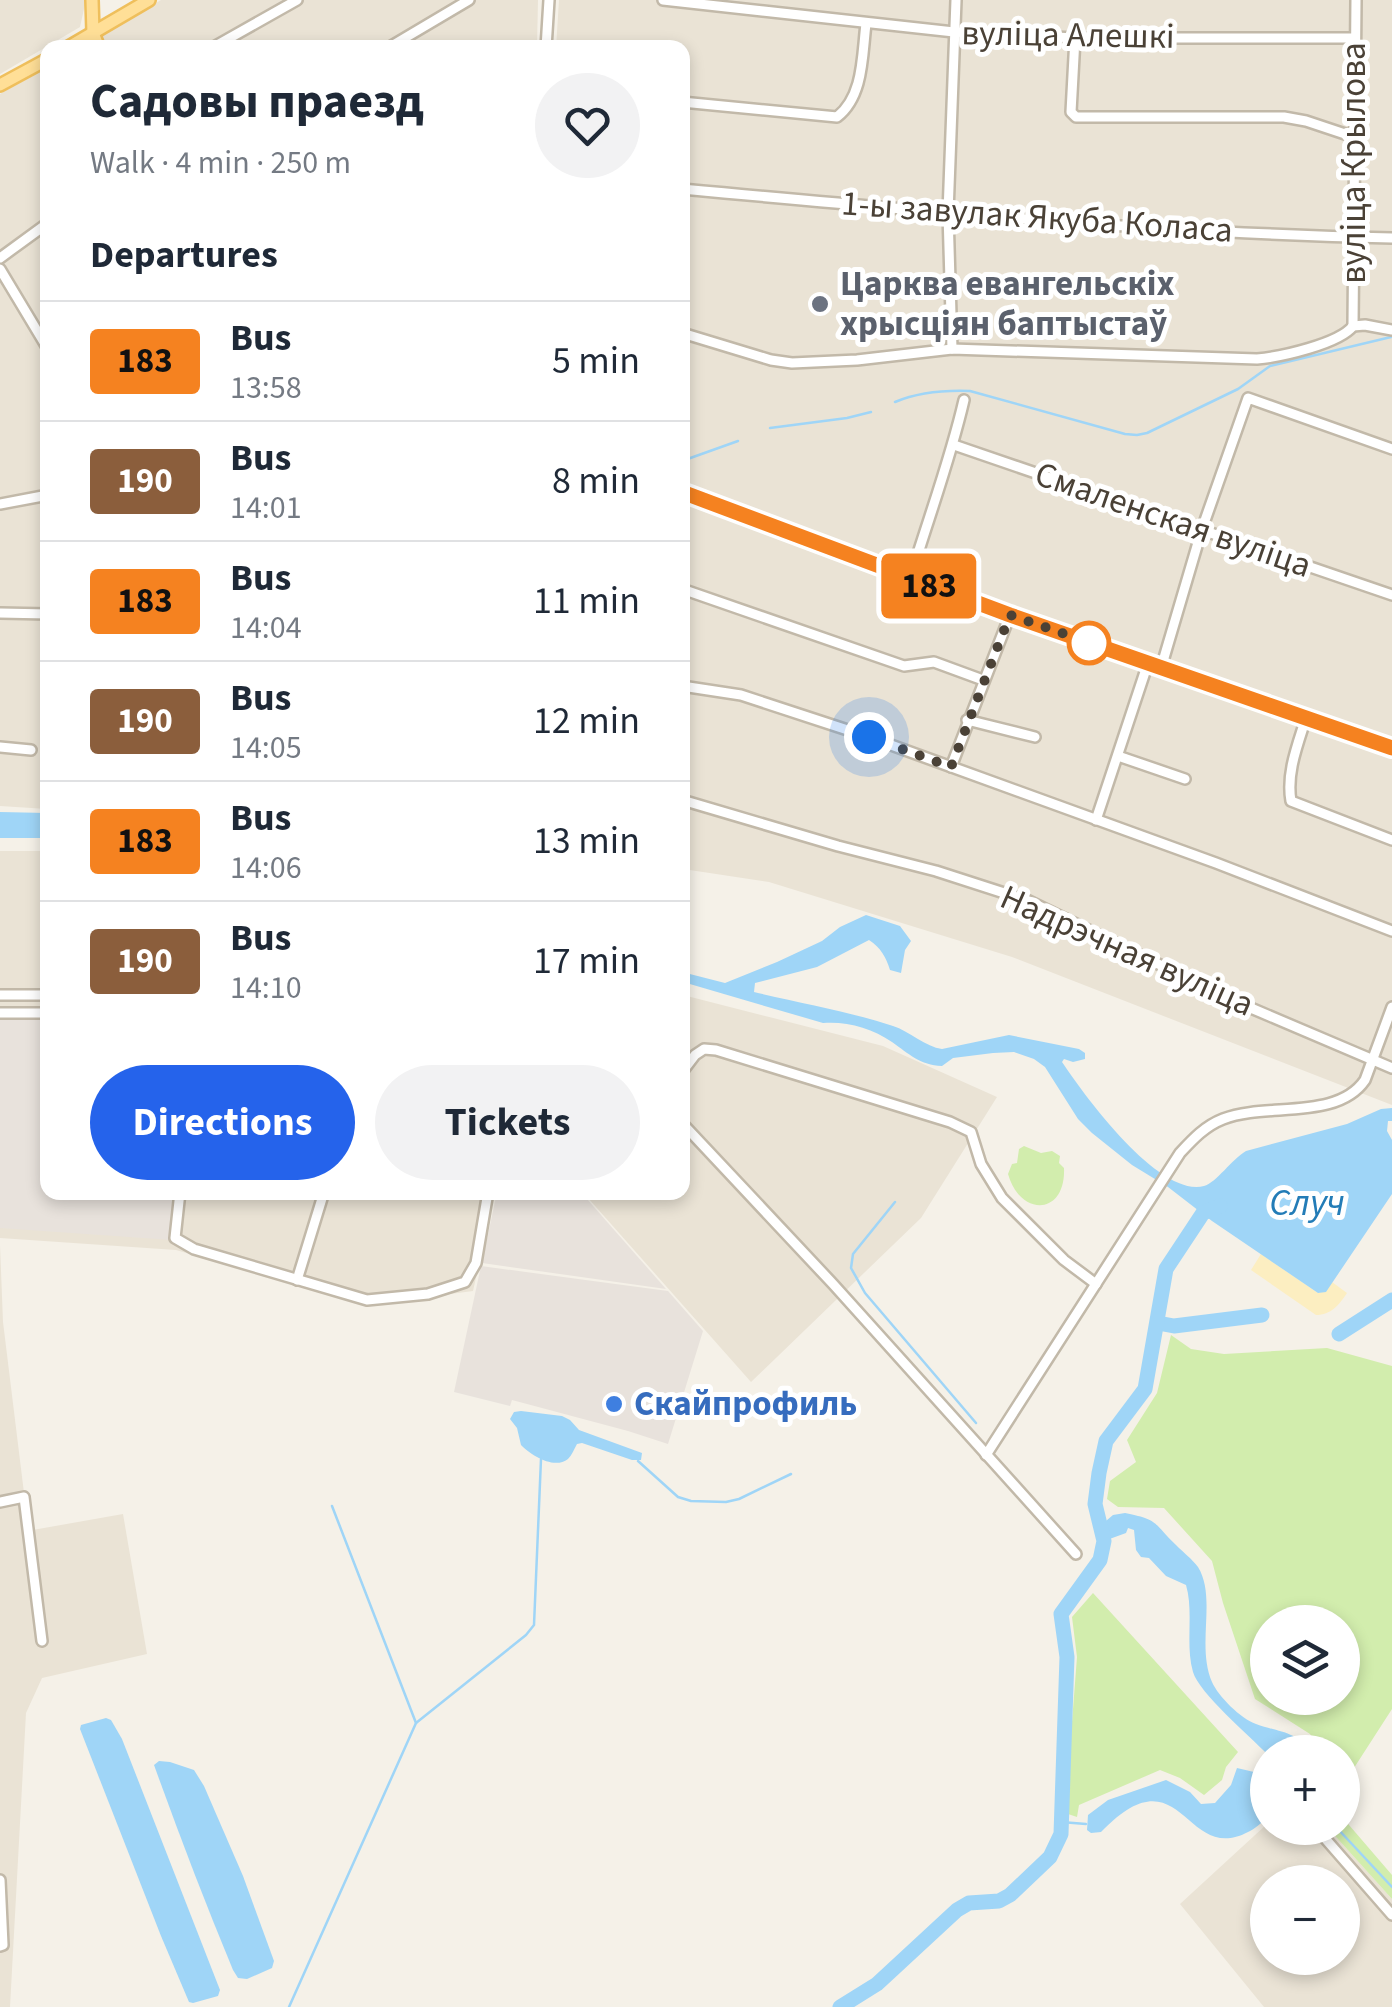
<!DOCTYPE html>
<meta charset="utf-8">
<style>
:root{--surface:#fff;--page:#f2f2f3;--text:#1f2937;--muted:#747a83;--line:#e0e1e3;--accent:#2563eb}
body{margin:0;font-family:"Source Sans 3",sans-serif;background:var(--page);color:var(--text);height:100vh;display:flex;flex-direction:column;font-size:38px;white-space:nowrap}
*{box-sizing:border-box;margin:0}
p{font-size:32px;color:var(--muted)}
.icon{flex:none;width:55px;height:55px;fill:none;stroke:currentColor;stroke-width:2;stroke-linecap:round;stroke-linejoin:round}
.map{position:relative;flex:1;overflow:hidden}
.drawer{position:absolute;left:40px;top:40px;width:650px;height:1160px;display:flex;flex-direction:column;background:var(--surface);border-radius:20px;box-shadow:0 5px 15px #0003}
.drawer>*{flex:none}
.badge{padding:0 20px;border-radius:8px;font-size:35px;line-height:65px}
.controls{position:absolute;left:1250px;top:1605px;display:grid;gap:20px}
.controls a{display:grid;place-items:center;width:110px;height:110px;border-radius:50%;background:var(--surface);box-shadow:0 5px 15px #0003;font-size:50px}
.you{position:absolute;width:50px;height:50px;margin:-25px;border:8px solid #fff;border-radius:50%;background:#1a73e8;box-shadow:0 0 0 15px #1a73e833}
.map>.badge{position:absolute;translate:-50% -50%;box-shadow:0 0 0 5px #fff}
h2{padding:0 50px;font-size:38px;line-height:90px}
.round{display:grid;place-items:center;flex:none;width:105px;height:105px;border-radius:52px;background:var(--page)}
.head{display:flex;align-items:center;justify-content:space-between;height:170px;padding:0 50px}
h1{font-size:48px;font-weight:700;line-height:75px}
.primary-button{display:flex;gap:20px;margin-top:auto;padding:20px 50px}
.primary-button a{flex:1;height:115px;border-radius:60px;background:var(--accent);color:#fff;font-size:40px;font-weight:700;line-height:115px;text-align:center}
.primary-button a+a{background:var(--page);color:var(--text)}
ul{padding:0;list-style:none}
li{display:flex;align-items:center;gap:30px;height:120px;padding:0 50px;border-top:2px solid var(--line)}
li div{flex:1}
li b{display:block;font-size:38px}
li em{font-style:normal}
li .badge{min-width:110px;font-weight:700;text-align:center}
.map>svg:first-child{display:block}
.residential{fill:#eae3d5;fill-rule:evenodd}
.industrial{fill:#e8e2dc}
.green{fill:#d2edad;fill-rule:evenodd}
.sand{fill:#fceec1}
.water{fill:#9fd5f7}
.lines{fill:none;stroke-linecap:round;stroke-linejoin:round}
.stream{stroke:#9fd5f7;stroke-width:2.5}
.river{stroke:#9fd5f7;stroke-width:15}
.minor-casing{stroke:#c2b9a9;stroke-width:14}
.major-casing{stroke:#efbf5c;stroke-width:16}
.minor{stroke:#fff;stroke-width:9}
.major{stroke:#ffdf97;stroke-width:11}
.line-casing{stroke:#fff;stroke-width:22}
.line{stroke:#f58220;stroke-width:15}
.walk{stroke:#4a4136;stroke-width:10;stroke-dasharray:0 18}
.worship-dot{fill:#6b7280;stroke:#fff;stroke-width:4}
.stop-dot{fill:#fff;stroke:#f58220;stroke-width:5}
.shop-dot{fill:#3f7fe0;stroke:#fff;stroke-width:4}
.labels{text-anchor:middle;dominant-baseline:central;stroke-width:10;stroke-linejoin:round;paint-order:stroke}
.street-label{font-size:35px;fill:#4a4136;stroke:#fff}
.worship-label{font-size:35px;font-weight:bold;fill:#5b616d;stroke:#fff;text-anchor:start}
.shop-label{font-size:35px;font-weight:bold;fill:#366cbe;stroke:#fff;text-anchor:start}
.water-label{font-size:38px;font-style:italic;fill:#237cb7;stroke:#fff}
</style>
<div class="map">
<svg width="1392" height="2007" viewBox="0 0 1392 2007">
<rect width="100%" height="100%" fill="#f5f1e8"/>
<g class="residential">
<path d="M0,0H86L80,27L0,74Z"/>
<path d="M161,0H538L537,47L80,48Z"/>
<path d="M559,0H1392V1105L1012,957L769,882L683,869L682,48H556Z"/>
<path d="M47,67V809L0,806V94Z"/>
<path d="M0,851H47L48,1192L495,1193L473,1291L366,1305L176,1250L0,1238Z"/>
<path d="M683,995L883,1046L997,1097L921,1218L751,1382L588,1198L564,1193L682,1192Z"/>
<path d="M0,1245L3,1322L24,1493L0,1498Z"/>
<path d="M23,1500L27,1531L123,1514L147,1654L42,1678L26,1713L10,2007H0V1505Z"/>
<path d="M1267,1824L1268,1828H1328L1392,1899V2007H1264L1180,1904ZM1268,1882H1342V1958H1268Z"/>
</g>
<g class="industrial">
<path d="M0,1019H47L48,1192L177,1193L172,1240L0,1228Z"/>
<path d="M497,1192L554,1193L587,1199L666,1289L482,1263Z"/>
<path d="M481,1266L668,1291L703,1331L668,1444L628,1431L512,1400L510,1406L454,1392Z"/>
</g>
<g class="green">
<path d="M1024,1146L1041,1153L1052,1151L1060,1156L1059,1163L1064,1168C1066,1216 1020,1217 1008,1174L1012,1164L1017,1163L1019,1149Z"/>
<path d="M1171,1335L1191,1349L1224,1354L1327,1348L1392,1366V1709L1343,1785L1342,1752H1321L1310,1734L1255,1699L1223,1603L1212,1561L1164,1508L1118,1507L1107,1499L1110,1481L1136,1462L1127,1440L1157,1393ZM1268,1622H1342V1698H1268Z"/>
<path d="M1093,1593L1238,1752L1226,1767L1222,1780L1204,1795L1180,1778L1160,1770L1079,1805L1077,1817L1065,1813L1077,1657L1072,1617Z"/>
<path d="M1343,1818L1392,1875V1899L1328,1828H1342Z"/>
</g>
<path class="sand" d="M1261,1254L1318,1293L1326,1291L1332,1282L1347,1293C1339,1305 1331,1315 1316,1315L1251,1270Z"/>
<g class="water">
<path d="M0,812L47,813V838H0Z"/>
<path d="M866,915L900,926L911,941L905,950L901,973L890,970C886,957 881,948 869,940L817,967L755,983L754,992C800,1003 848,1011 893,1026C909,1031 926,1047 942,1049L1009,1035L1079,1049L1085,1053V1059L1073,1062L1064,1059L1062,1062C1084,1095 1159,1198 1204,1186C1216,1183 1232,1159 1246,1151L1347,1124L1381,1109L1392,1108V1121H1388L1387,1131L1392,1140V1194L1326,1292L1318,1293L1212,1221L1168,1187L1132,1165L1092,1133L1078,1119L1045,1067L1034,1059L1014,1052L993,1053L953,1058L942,1066C920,1065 909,1054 892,1042C872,1028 846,1021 823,1023L683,982L682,972L725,983L777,962L822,941L840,927Z"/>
<path d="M521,1411L562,1416L570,1420L579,1430L642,1453L641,1460H632L582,1443L577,1444C574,1449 572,1455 568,1459C554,1470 531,1455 521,1445L517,1428L510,1419L514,1412Z"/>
<path d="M1125,1513C1160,1520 1153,1523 1176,1545C1183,1552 1192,1559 1198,1567C1217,1598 1196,1645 1212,1682C1218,1696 1241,1719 1256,1724C1277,1732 1298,1731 1309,1752H1268L1267,1754C1250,1736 1199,1693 1193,1672C1185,1644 1194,1612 1186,1585L1166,1576L1149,1558L1141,1557L1136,1550L1134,1530L1128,1528L1126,1533L1104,1541L1100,1526L1113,1515Z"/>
<path d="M106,1718L111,1720L122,1739L220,1990L218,1996L193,2003L189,2002L161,1936L80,1729L81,1725Z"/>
<path d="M159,1761L170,1762L194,1770L204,1786L243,1876L274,1961L272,1968L247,1979L238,1978L233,1970C205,1903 179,1834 154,1765Z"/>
<path d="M1237,1768L1254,1772L1267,1781V1818C1261,1823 1255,1829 1248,1832C1184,1866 1182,1748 1101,1832L1091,1833L1087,1830L1088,1815L1108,1800L1166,1780L1190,1792L1201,1804L1215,1803L1231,1785Z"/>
</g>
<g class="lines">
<g class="stream">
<path d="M895,402C919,392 943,390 970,391L1125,434L1137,435L1147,433L1238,389L1270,366L1391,337"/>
<path d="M770,428L847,418L871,412"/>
<path d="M682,461L738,441"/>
<path d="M895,1202L853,1254L851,1268L865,1293L976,1423"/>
<path d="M638,1461L678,1497L691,1501L726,1502L739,1499L791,1474"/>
<path d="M332,1506L416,1723"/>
<path d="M1061,1822L1086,1824"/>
<path d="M1337,1828L1392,1887"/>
<path d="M289,2007L416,1723L526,1635L534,1625L541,1459"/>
</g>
<g class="river">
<path d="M1158,1323L1174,1326L1262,1315"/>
<path d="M1339,1334L1392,1300"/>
<path d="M840,2007L877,1984L957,1910L969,1903L999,1901L1010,1895L1050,1857L1061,1834L1067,1657L1061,1614L1100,1560L1104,1541L1095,1504L1099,1473L1106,1441L1145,1389L1166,1269L1203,1213L1220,1206"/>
</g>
<g class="minor-casing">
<g id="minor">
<path d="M663,0L954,32L1075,38H1355"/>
<path d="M1075,38L1071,112L1076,117H1284L1306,121L1354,137"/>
<path d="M212,48L297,0"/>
<path d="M388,48L469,0"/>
<path d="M546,48L549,0"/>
<path d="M682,102L837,117C864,96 862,55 866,24"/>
<path d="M682,189C918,211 1155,233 1392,238"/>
<path d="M0,258L48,223"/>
<path d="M0,269L48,349"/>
<path d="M1353,326L1356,0"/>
<path d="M1353,326L1365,325L1392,330"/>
<path d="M682,333L771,360L792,363L857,360L952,349L1257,359C1280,357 1339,344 1353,326"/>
<path d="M952,349L948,213L956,0"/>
<path d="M954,445L1392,595"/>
<path d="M0,504L48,495"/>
<path d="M910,579C928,519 950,461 964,400"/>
<path d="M682,589L904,666L934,662L983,680"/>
<path d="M0,613L48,614"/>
<path d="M1161,668L1202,529L1248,398L1392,449"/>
<path d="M682,686L741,695L869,737L1216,863L1392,931"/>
<path d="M1306,718C1298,744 1286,773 1291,801L1392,840"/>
<path d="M967,720L1035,737"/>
<path d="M0,747L31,750"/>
<path d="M1118,756L1185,779"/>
<path d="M951,767L1010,615"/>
<path d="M682,800L838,846L936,871L1029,901L1232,1000L1392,1068"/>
<path d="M1096,820L1148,663"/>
<path d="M0,995H48"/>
<path d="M0,1013H48"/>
<path d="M682,1072L695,1055L704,1049L716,1050L950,1122L971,1132L981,1164L1002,1198L1064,1260L1096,1284"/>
<path d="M682,1123L833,1284L1076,1554"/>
<path d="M180,1192L175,1238L194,1249L367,1300L428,1294L465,1282L476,1263L488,1192"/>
<path d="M297,1280L324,1192"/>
<path d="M986,1455L1180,1153C1193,1139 1205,1126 1223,1119C1266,1102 1337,1121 1365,1080L1392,1007"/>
<path d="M0,1502L24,1497L42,1641"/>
<path d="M1316,1828L1392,1915"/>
<path d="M0,1880L3,1945L0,1946"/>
</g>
</g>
<g class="major-casing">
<g id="major">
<path d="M92,0L93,33L99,48"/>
<path d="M67,48L149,0"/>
<path d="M0,85L48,59"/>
<path d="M682,492L1010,615L1392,749"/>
</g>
</g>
<use href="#minor" class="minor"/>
<use href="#major" class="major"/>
</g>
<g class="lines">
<g class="line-casing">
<path id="line" d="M682,492L1010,615L1392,748"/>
</g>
<use href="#line" class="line"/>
<path class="walk" d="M869,737L951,767L1010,615L1091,643H1089"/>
</g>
<circle class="worship-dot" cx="820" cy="304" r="10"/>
<circle class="stop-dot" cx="1089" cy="643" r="20"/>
<circle class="shop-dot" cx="614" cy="1404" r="10"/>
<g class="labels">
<g class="street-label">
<text transform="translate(1068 35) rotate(1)">вуліца Алешкі</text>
<text transform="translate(1354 163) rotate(-90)">вуліца Крылова</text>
<text transform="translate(1037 217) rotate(4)">1-ы завулак Якуба Коласа</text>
<text transform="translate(1173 520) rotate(19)">Смаленская вуліца</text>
<text transform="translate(1127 951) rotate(24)">Надрэчная вуліца</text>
</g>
<g class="worship-label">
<text x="840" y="284">Царква евангельскіх<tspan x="840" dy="40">хрысціян баптыстаў</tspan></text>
</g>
<g class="shop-label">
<text x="634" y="1404">Скайпрофиль</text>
</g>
<g class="water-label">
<text x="1307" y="1203">Случ</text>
</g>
</g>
</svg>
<div class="controls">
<a><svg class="icon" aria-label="layers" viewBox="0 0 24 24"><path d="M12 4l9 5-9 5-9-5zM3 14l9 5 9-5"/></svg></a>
<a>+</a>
<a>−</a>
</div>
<div class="you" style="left:869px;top:737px"></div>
<b class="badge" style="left:929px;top:586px;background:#f58220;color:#111">183</b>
<section class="drawer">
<div class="head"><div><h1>Садовы праезд</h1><p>Walk · 4 min · 250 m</p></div><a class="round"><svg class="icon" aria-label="heart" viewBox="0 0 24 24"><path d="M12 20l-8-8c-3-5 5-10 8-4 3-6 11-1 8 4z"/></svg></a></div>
<h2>Departures</h2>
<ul>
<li><span class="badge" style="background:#f58220;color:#111">183</span><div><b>Bus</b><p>13:58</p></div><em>5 min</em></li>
<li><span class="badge" style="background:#8b5e3c;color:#fff">190</span><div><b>Bus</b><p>14:01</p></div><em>8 min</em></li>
<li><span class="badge" style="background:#f58220;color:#111">183</span><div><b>Bus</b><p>14:04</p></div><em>11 min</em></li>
<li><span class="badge" style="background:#8b5e3c;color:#fff">190</span><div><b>Bus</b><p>14:05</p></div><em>12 min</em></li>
<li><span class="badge" style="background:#f58220;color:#111">183</span><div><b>Bus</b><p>14:06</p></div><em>13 min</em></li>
<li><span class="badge" style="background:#8b5e3c;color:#fff">190</span><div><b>Bus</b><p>14:10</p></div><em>17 min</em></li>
</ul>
<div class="primary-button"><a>Directions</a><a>Tickets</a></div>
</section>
</div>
